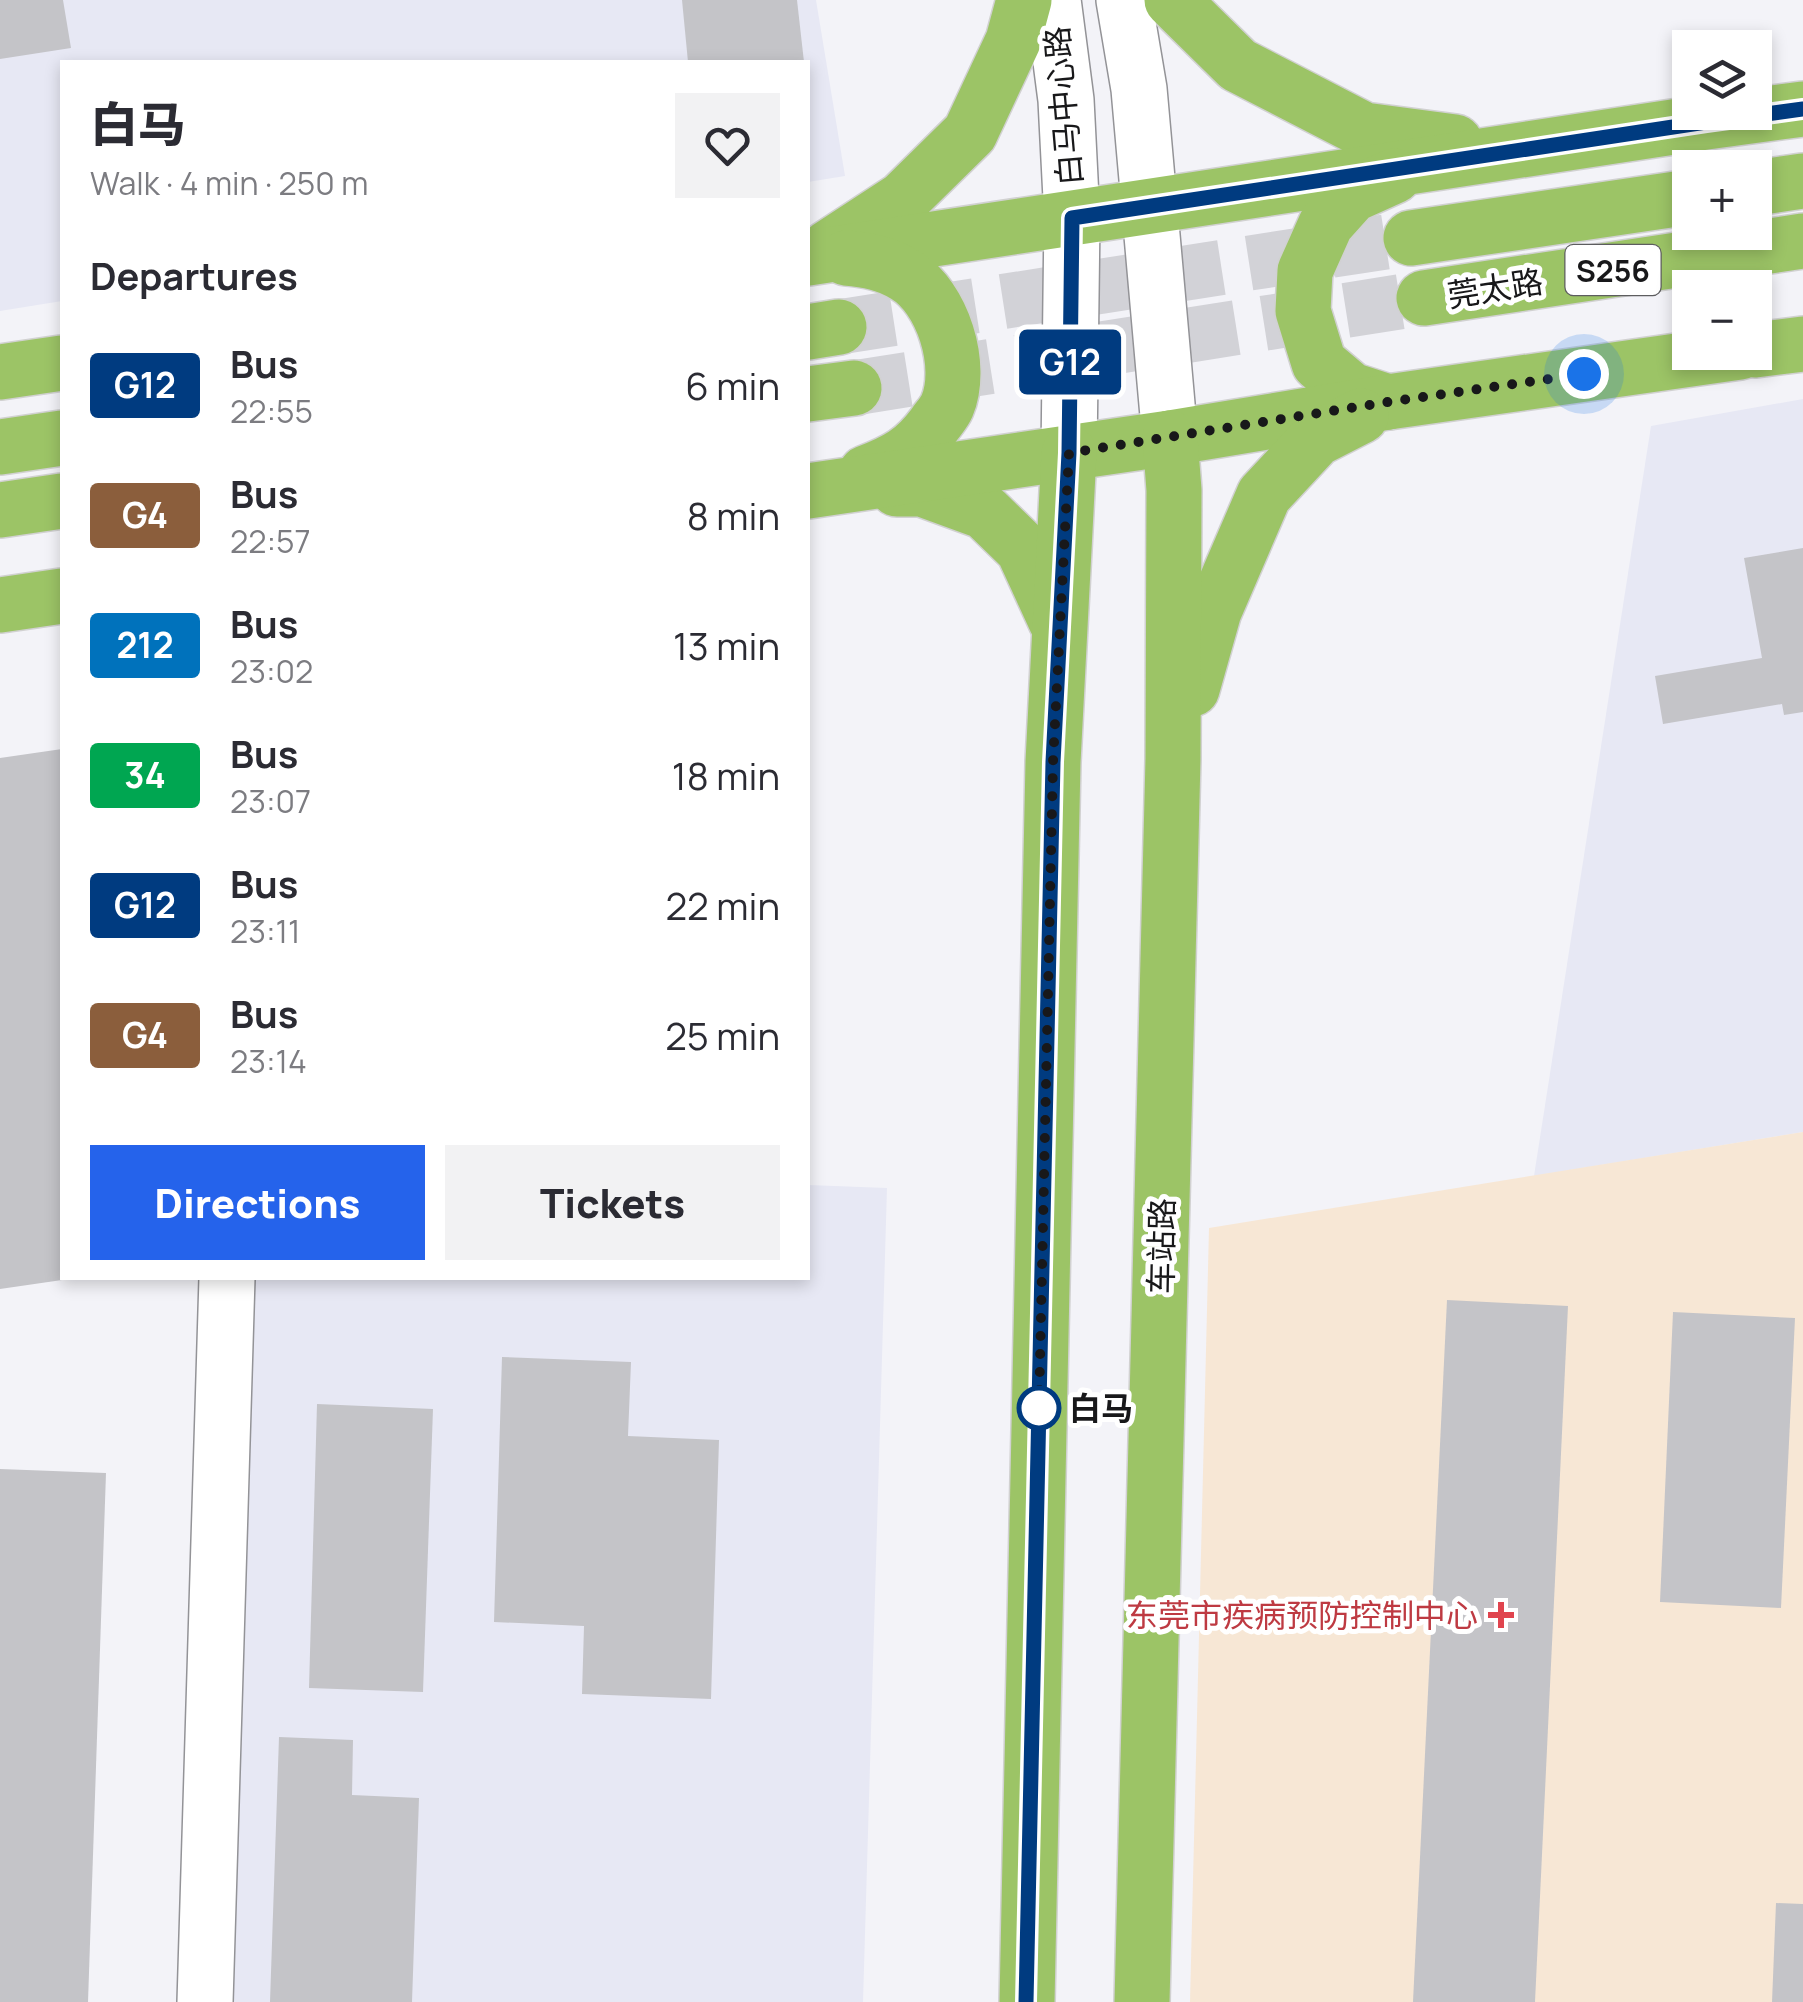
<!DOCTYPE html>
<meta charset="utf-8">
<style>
:root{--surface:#fff;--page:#f2f2f3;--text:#2b2b33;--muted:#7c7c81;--accent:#2563eb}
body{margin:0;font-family:Manrope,"Noto Sans SC",sans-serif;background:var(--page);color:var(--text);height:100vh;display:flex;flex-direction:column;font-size:38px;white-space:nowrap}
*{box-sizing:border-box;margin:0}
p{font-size:32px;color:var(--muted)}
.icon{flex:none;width:55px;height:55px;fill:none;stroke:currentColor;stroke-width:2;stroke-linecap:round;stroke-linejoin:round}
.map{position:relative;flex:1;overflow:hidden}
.drawer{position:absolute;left:60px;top:60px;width:750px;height:1220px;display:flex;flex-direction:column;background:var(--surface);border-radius:0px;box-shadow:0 5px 15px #0003}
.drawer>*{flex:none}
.badge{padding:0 20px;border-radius:8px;font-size:35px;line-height:65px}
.tools{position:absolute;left:1672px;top:30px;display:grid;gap:20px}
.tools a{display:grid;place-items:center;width:100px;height:100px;border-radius:0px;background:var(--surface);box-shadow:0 5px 15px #0003;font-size:50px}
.you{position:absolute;width:50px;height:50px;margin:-25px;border:8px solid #fff;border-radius:50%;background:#1a73e8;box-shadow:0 0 0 15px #1a73e833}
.map>.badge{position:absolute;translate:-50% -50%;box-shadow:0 0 0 5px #fff}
h2{padding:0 30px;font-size:38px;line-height:90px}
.round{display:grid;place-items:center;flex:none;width:105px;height:105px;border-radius:0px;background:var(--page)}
.overview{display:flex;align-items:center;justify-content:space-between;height:170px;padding:0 30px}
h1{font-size:48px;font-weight:800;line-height:75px}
.action{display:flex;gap:20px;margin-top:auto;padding:20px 30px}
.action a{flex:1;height:115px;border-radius:0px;background:var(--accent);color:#fff;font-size:40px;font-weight:800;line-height:115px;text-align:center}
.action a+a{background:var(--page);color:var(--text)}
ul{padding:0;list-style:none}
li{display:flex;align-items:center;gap:30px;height:130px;padding:0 30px}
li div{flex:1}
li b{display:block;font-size:38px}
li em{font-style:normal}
li .badge{min-width:110px;font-weight:700;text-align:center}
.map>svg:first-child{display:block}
.built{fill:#e7e8f4}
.medical{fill:#f7e7d5}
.building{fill:#c4c4c8}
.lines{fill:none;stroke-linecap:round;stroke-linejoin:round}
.major-tunnel{stroke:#d2d2d7;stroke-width:55;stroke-dasharray:55 28;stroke-linecap:butt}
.minor-casing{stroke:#939397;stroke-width:58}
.major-casing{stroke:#d1d1d1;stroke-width:58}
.minor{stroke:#fff;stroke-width:55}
.major{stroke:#9cc466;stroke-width:55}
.line-casing{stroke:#fff;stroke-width:22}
.line{stroke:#003b80;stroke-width:15}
.walk{stroke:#18181a;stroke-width:10;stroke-dasharray:0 18}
.stop-dot{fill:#fff;stroke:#003b80;stroke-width:5}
.health-dot{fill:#e0444e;stroke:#fff;stroke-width:4}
.labels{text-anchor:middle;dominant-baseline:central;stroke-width:10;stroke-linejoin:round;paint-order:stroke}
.shield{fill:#fff;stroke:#5d5d5f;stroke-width:2.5}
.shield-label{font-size:30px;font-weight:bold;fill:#18181a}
.street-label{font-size:32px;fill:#18181a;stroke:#fff}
.stop-label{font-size:32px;font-weight:bold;fill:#18181a;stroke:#fff;text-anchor:start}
.health-label{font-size:32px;fill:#be3a42;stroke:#fff;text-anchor:end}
</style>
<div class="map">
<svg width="1803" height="2002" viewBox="0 0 1803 2002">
<rect width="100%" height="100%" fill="#f3f3f8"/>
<g class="built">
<path d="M0,0H816L845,176L808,182V62H62V301L0,311Z"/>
<path d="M1803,399V1132L1534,1176L1651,426Z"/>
<path d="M808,1185L887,1188L863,2002H228L250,1278H808Z"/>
</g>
<path class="medical" d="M1803,1132V2002H1190L1209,1228Z"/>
<g class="building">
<path d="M0,0H63L71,48L0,59Z"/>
<path d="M682,0H797L804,62H688Z"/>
<path d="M1803,548V712L1784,715L1782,704L1663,724L1655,676L1762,658L1744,558Z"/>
<path d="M62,749V1280L0,1289V758Z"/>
<path d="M1447,1300L1568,1306L1535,2002H1413Z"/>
<path d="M1673,1312L1795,1318L1781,1608L1660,1602Z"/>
<path d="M502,1357L631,1362L628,1436L719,1440L711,1699L582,1694L584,1626L494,1622Z"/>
<path d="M317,1404L433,1409L423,1692L309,1688Z"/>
<path d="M0,1469L106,1473L88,2002H0Z"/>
<path d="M279,1737L353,1740L352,1795L419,1798L412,2002H270Z"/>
<path d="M1776,1903L1803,1904V2002H1772Z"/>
</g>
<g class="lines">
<g class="major-tunnel">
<path d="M839,327L1411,238"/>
<path d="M854,388L1424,298"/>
</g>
<g class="minor-casing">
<g id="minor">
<path d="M1053,0L1066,100L1072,218L1069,453"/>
<path d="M1124,0L1139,89L1170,438"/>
<path d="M205,2002L227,1278"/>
</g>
</g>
<g class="major-casing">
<g id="major">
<path d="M1172,0L1238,65L1364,130L1455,142"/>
<path d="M1755,188L1803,181"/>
<path d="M1411,238L1690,197"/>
<path d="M828,248L903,199L970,133L1013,41L1024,0"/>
<path d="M808,258L1706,122L1803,109"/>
<path d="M846,258C867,260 886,263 905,275C943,297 964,366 947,406C944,413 938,419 934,425C914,452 897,461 866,473"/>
<path d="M1424,298L1803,241"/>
<path d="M808,332L839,327"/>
<path d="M1755,350L1803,344"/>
<path d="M0,372L62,363"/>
<path d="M808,394L854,388"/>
<path d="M1388,402L1351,390L1319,363L1303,311L1305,271L1326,224L1352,195L1394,176"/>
<path d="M0,447L62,438"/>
<path d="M897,489H922L985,512L1023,549L1056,621"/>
<path d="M808,491L1170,438L1388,402L1740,352"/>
<path d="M0,510L62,501"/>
<path d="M0,605L62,596"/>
<path d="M1192,689L1214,611L1264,495L1316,439L1361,416"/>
<path d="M1027,2002L1053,762L1069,453"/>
<path d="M1142,2002L1173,759L1174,490L1170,438"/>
</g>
</g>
<use href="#minor" class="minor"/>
<use href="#major" class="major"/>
</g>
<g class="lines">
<g class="line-casing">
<path id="line" d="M1026,2002L1053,762L1069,453L1072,218L1706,122L1803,109"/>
</g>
<use href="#line" class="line"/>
<path class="walk" d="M1039,1408L1053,762L1069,453L1388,402L1584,374"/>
</g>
<circle class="stop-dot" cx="1039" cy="1408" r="20"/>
<path class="health-dot" d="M1496 1600h10v10h10v10h-10v10h-10v-10h-10v-10h10z"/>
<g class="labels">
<rect class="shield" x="1565.5" y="245" width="95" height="50" rx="8"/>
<g class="shield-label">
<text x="1613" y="270">S256</text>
</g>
<g class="street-label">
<text transform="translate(1063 106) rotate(-95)">白马中心路</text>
<text transform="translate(1495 288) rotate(-9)">莞太路</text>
<text transform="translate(1161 1246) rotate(-89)">车站路</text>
</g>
<g class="stop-label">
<text x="1069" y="1408">白马</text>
</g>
<g class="health-label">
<text x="1478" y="1615">东莞市疾病预防控制中心</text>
</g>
</g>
</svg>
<div class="tools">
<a><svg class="icon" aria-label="layers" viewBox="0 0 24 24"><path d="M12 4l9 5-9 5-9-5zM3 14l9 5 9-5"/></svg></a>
<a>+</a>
<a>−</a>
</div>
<div class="you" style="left:1584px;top:374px"></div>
<b class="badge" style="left:1070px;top:362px;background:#003b80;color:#fff">G12</b>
<section class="drawer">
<div class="overview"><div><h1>白马</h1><p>Walk · 4 min · 250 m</p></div><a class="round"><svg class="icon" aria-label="heart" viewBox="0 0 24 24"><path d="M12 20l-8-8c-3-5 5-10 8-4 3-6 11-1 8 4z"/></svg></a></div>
<h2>Departures</h2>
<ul>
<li><span class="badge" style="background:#003b80;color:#fff">G12</span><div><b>Bus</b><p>22:55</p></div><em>6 min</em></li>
<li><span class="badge" style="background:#8b5e3c;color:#fff">G4</span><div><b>Bus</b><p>22:57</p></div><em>8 min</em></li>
<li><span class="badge" style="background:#0072bc;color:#fff">212</span><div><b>Bus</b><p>23:02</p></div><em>13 min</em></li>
<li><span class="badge" style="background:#00a651;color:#fff">34</span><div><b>Bus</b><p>23:07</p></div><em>18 min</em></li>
<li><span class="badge" style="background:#003b80;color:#fff">G12</span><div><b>Bus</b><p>23:11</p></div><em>22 min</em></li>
<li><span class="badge" style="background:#8b5e3c;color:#fff">G4</span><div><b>Bus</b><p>23:14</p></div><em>25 min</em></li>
</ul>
<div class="action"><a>Directions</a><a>Tickets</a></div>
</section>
</div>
